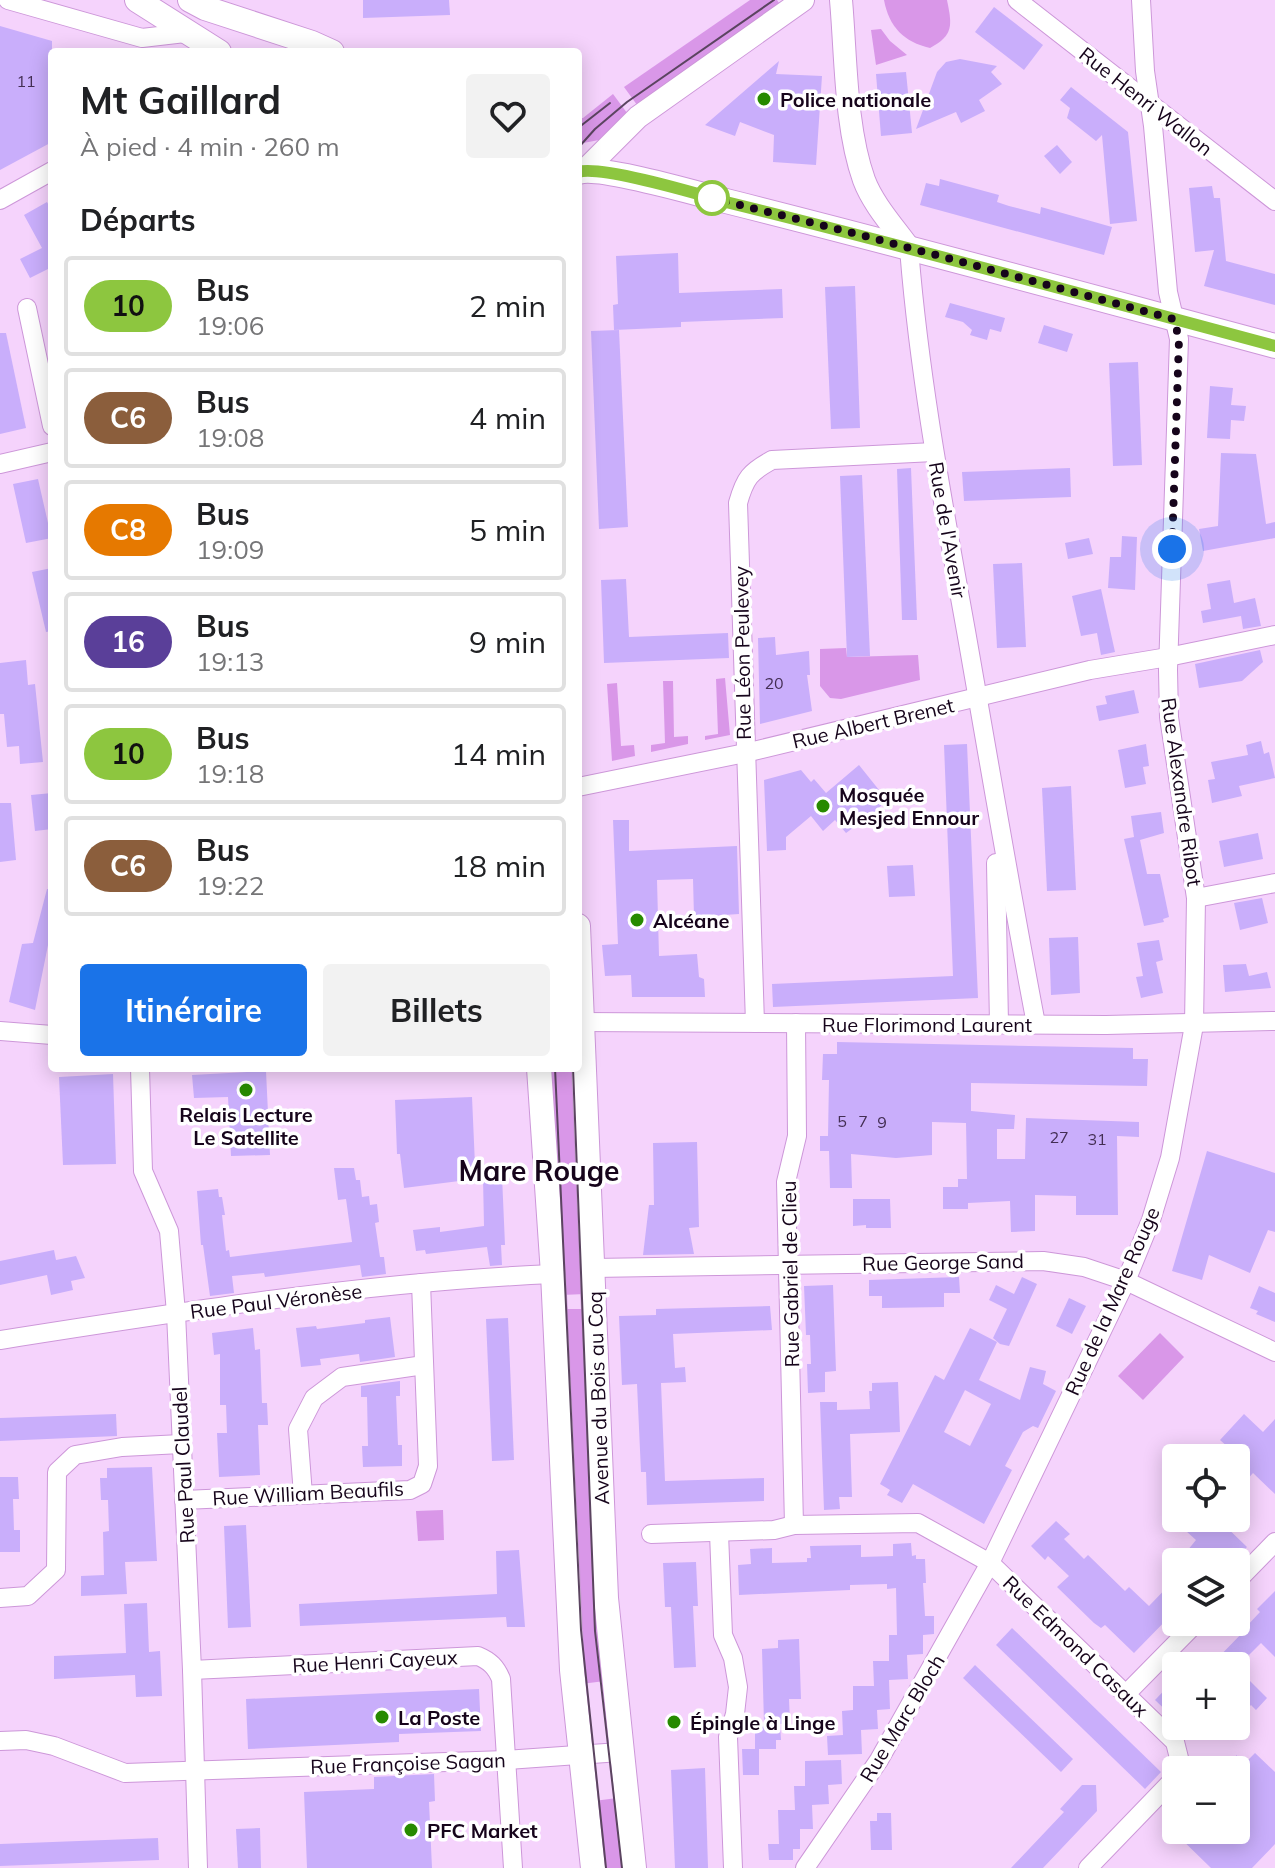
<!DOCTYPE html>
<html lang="fr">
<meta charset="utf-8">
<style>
:root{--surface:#fff;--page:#f2f2f2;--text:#202124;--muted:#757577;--line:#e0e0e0;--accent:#1a73e8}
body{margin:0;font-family:Mulish,sans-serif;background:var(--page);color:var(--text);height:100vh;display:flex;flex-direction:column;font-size:30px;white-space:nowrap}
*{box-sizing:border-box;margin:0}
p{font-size:26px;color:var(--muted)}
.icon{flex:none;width:44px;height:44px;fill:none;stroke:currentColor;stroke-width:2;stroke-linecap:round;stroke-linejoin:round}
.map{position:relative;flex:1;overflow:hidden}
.details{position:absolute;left:48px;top:48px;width:534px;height:1024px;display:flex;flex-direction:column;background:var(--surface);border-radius:8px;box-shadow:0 4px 20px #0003}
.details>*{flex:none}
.badge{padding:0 16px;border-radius:26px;font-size:28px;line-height:52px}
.buttons{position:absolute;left:1162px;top:1444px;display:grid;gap:16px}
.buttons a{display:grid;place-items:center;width:88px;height:88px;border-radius:8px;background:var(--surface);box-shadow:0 4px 20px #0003;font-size:40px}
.you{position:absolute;width:40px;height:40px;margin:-20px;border:6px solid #fff;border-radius:50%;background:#1a73e8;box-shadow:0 0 0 12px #1a73e833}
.map>.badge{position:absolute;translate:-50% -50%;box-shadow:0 0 0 4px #fff}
h2{padding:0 32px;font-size:30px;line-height:72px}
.round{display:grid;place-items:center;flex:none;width:84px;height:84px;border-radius:8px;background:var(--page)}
.summary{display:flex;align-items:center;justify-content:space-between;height:136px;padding:0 32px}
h1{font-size:38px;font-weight:700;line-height:60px}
.primary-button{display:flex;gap:16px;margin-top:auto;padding:16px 32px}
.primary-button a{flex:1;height:92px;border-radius:8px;background:var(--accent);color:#fff;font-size:32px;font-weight:700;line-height:92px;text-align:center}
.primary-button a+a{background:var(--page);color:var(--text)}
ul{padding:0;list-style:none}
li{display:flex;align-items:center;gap:24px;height:100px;margin:0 16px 12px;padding:0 16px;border:4px solid var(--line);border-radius:8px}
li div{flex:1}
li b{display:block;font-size:30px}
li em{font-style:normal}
li .badge{min-width:88px;font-weight:700;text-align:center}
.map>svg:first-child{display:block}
.green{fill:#d997e8}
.building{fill:#c9aefb;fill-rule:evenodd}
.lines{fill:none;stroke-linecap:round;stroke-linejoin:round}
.minor-casing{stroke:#cd97d9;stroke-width:20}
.tertiary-casing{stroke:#cd97d9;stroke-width:24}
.secondary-casing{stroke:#cd97d9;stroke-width:26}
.minor{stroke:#fff;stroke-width:18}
.tertiary{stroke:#fff;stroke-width:22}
.secondary{stroke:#fff;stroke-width:24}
.tram{stroke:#5b4460;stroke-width:2}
.line-casing{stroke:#fff;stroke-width:18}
.line{stroke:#8dc63f;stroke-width:12}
.walk{stroke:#16041b;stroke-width:8;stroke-dasharray:0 14.4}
.poi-dot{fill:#278a00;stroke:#fff;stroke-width:3}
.stop-dot{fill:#fff;stroke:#8dc63f;stroke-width:4}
.labels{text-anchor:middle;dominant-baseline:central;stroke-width:7;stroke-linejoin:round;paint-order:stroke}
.number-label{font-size:16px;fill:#432e53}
.poi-label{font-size:20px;font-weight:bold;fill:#16041b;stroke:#fff;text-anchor:start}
.street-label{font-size:20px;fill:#16041b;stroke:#fff}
.district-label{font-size:28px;font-weight:bold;fill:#16041b;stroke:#fff}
</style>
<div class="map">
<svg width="1275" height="1868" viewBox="0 0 1275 1868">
<rect width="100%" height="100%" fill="#f5d3fc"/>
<g class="green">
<path d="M750,0H777L783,9L640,109L624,87Z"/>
<path d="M884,0H947C952,25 954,35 930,48C904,42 889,27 884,0Z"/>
<path d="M881,29L890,41L907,55L876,65L871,30Z"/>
<path d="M613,94L630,117L599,140L578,144V118H583Z"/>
<path d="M846,648L847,657L918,655L920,680L841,699L830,698L820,686V649Z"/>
<path d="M725,678L730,735L705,740V736L718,734L716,679Z"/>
<path d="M663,681H673L674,737L688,736V744L651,752V745L665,743Z"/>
<path d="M617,683L621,746L634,745L635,756L612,761L607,684Z"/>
<path d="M551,1068H576L585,1294L562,1295Z"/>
<path d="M564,1309H586L605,1681L581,1684Z"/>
<path d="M1160,1333L1184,1357L1143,1400L1118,1376Z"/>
<path d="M443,1510L444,1540L418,1541L416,1511Z"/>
<path d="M617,1798L626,1868H602L594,1801Z"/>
</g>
<g class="building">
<path d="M363,0H449L450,15L363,18Z"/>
<path d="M994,7L1043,45L1024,70L975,32Z"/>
<path d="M0,26L52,41V142L0,170Z"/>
<path d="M960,59L997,66L991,72L1002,84L979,100L985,111L961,123L956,112L916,129L937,72L946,62Z"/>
<path d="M779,61L776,74L822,76L816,165L773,162L774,135L740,122L735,136L705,125Z"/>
<path d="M906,72L912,133L881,136L876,74Z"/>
<path d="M1071,87L1128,132L1137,221L1110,224L1102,135L1096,141L1067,118L1070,108L1060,100Z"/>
<path d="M1057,145L1072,162L1060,174L1044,156Z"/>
<path d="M940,179L999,195L997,202L1009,206L1040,214L1041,207L1112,227L1104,255L920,205L926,183L939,186Z"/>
<path d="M1212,186L1214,198H1220L1226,261L1275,274V305L1204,286L1214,250L1195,252L1189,188Z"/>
<path d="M47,202L52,211V267L30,278L20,259L42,248L24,215Z"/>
<path d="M678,253L679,293L782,289L783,318L681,322V327L614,330L613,305L618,304L616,256Z"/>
<path d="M855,286L860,428L831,429L825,287Z"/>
<path d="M950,303L1005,318L1001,332L990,329L987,340L970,335L972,330L963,322L945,317Z"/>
<path d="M1044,325L1073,334L1067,352L1038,343Z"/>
<path d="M619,330L628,527L599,529L591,331Z"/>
<path d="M0,333H6L26,428L0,434Z"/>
<path d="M1138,362L1142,465L1113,466L1109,363Z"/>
<path d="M1210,386L1233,388L1231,405L1246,406L1244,421L1231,420L1230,439L1207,438Z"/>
<path d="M1221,453L1256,454L1266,524L1275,522V538L1203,551L1199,529L1218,526Z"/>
<path d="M911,468L917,620H902L897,469Z"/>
<path d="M1070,468L1071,497L964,501L962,472Z"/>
<path d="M862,475L870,656L847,657L840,476Z"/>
<path d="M38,479L48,523L52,522V538L26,543L13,484Z"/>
<path d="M1122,536L1137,537L1135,590L1108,588L1110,557H1121Z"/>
<path d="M1089,538L1093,554L1068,559L1065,543Z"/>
<path d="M1022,563L1026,647L997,648L993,564Z"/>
<path d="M52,568V631L46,632L32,572Z"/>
<path d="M626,579L629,637L728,633L729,658L604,663L601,580Z"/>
<path d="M1230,580L1234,603L1255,598L1261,626L1243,629L1241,616L1203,623L1201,611L1211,609L1207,584Z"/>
<path d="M1101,589L1115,652L1101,655L1097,633L1081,636L1072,596Z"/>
<path d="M775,637L776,655L809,651L810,675H807L812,711L760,724L758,638Z"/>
<path d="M1260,650L1263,662L1242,681L1199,688L1195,664Z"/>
<path d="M26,660L28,685L35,684L43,762L20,764L19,746L7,747L4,714H0V663Z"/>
<path d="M1134,690L1139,713L1099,721L1096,706L1107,704L1105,696Z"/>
<path d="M1261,741L1264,754L1269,752L1275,778L1239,786L1242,796L1212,803L1208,780L1215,779L1211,762L1248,755L1246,745Z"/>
<path d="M967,744L978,998L773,1007L772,984L953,976L944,745Z"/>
<path d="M1146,744L1149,766L1143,767L1146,784L1125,788L1118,750Z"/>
<path d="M859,765L887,800L863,823L861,822L846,833L835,820L823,831L811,816L786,837V850L767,851L764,780L801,770L811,782L814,779L826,793Z"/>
<path d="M1071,786L1076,890L1047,891L1042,788Z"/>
<path d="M52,793V829L35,831L31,795Z"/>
<path d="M0,803H11L16,860L0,862Z"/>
<path d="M1161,812L1164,833L1140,840L1147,874H1160L1169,917L1163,919L1164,922L1144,926L1124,839L1134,837L1131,816Z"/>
<path d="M613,820H629V851L737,846L739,914L694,917L693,879L657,880L659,956L697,954L699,977L704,979L705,997H632L631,975L605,976L602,945L618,944Z"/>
<path d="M1258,833L1263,859L1224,867L1219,841Z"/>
<path d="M913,865L915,896L889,897L887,866Z"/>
<path d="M47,889H52V925L35,1010L9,1002L22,944L33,943Z"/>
<path d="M1262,898L1268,923L1240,930L1234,903Z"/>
<path d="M1078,937L1080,993L1051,995L1049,938Z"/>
<path d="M1159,940L1163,960L1156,962L1163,993L1141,998L1136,977L1143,976L1137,943Z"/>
<path d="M1246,964L1249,976L1267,972L1271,988L1225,992L1223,965Z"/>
<path d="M837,1042L1133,1048V1059H1148L1147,1086L971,1083V1111L1015,1115L1014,1129H997V1159H1025L1026,1118L1139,1122V1137L1117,1136L1118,1215H1076V1196L1035,1195V1231L1011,1232L1010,1201L968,1203V1209H943V1187H958V1179H967L966,1123L932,1122V1155L896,1158L851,1154L852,1188H830L829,1151H820V1136H828L829,1080H822L823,1054H837Z"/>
<path d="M266,1071L270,1155L231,1156L228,1097L194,1098L192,1075Z"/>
<path d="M113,1074L116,1164L63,1165L59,1077Z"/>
<path d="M472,1097L475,1165L507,1164L508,1174L499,1176H502L505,1245H501L502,1265L490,1266L487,1247L426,1254L425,1250L416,1251L413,1230L440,1227V1232L484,1226L483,1178L404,1188L400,1154H397L395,1100Z"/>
<path d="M697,1142L699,1227L689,1228L694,1254L643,1255L649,1205H654L653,1143Z"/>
<path d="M1207,1151L1275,1173V1232L1268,1230L1250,1273L1209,1255L1202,1280L1172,1271Z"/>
<path d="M334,1168H354L356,1180H360L362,1197L369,1196L370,1205L377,1204L379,1222L375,1223L380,1257H384L386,1274L362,1277L360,1265L265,1277L264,1273L232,1276L234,1293L210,1296L203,1245H201L197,1191L218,1189L219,1197H222L225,1215H222L226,1251L229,1250L230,1257L352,1242L346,1199L338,1200Z"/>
<path d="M853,1199H890L891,1228H866V1225L853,1226Z"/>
<path d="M54,1250L56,1260L76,1256L85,1278L71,1281L73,1290L51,1295L47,1275L0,1285V1261Z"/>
<path d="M959,1277L960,1293H944V1307L882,1308V1296H869V1280Z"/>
<path d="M1022,1277L1037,1284L1009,1346L1000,1344L993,1338L1007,1309L989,1300L996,1285L1014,1294Z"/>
<path d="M833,1285L836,1371L825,1372V1392L808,1393L807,1364H811L810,1335H806L804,1286Z"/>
<path d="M1259,1286L1275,1293V1322L1256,1314L1258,1311L1250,1308Z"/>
<path d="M1069,1298L1086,1306L1072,1334L1056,1326Z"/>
<path d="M770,1306L772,1330L673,1334L675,1368L685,1367L686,1382L661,1383L665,1481L764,1478V1501L647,1505L646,1472H641L637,1384L622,1385L619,1316L656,1315V1309Z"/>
<path d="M390,1317L395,1357L360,1362L359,1354L320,1359L321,1365L301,1367L296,1328L316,1326L317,1329L365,1323V1320Z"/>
<path d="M508,1318L514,1460L492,1461L486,1319Z"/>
<path d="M253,1328L255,1350L260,1349L262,1403H267L268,1425H258L260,1475L219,1477L217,1433H227L226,1405H220V1354L214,1355L212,1333Z"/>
<path d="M970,1328L997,1342L979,1380L1020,1400L1030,1367L1046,1371L1043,1384L1056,1391L1038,1428L1033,1426L1023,1432L1005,1466L1012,1470L984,1524L913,1484L902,1503L887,1495L890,1490L880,1484L935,1375L944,1380ZM965,1390L991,1404L970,1446L944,1432Z"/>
<path d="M400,1381V1396H396L398,1445H402V1466L363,1467L362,1446H368L367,1397H361V1386Z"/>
<path d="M898,1382L900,1432L850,1434L852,1497H839L840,1509L824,1510L820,1402H837V1410L870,1409L869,1391H872V1383Z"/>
<path d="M116,1414L117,1436L0,1441V1418Z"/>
<path d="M1244,1414L1263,1432L1275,1419V1494L1253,1473L1236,1492V1458L1226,1452L1229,1448L1220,1440Z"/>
<path d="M152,1467L157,1561L125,1562L127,1594L81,1596V1576L104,1575L103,1532L109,1531L108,1500H101L100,1478H107V1468Z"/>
<path d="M0,1477H18L19,1499H13L14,1530H20V1552H0Z"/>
<path d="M1198,1518H1217L1247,1547L1233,1562L1224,1554L1216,1562H1178L1196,1540L1186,1531Z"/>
<path d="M1056,1521L1070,1534L1064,1539L1084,1559L1088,1555L1125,1591L1129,1587L1149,1606L1176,1578V1610L1134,1653L1105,1625L1101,1628L1094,1623L1057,1587L1069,1576L1048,1556L1045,1560L1031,1546Z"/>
<path d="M246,1525L251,1627L228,1628L224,1526Z"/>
<path d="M911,1543L912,1556L916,1555V1559H925L926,1583H923L925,1616H934V1634L923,1635V1654L907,1655L908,1679L889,1680L890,1709L877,1710L878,1729L861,1730L862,1754L828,1755L827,1736L843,1735L842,1711L853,1710V1686H874L873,1661H889V1635H897L896,1588L887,1589V1584L850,1585V1590L739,1595L738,1565L751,1564L750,1549L772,1548V1563L807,1562V1558H811L810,1546L861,1545V1557L893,1556V1544Z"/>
<path d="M519,1550L525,1627H507L506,1617L300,1626L299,1604L497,1594L496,1551Z"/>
<path d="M696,1562L698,1606H693L696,1667L674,1668L671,1607H665L663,1563Z"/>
<path d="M1275,1591V1657L1261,1643L1238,1666H1210L1246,1629L1245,1628L1260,1612L1257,1609Z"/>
<path d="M147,1603L149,1652L160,1651L162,1696L136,1697L135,1675L54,1679V1656L126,1653L124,1604Z"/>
<path d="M1012,1628L1161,1772L1145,1789L996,1645Z"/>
<path d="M799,1639L801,1699H789L790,1723L780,1724L781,1740H776V1749H759V1775H743L742,1749H755V1724H764L762,1649L778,1648V1640Z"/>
<path d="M975,1665L1073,1759L1061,1772L963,1678Z"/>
<path d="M1236,1667L1267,1698L1256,1710L1251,1705L1246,1710L1236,1701Z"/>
<path d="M1176,1678V1720L1155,1700Z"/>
<path d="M479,1689L481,1731L399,1734V1742L248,1749L246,1699Z"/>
<path d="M1255,1753L1275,1772V1844L1252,1868H1211L1172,1830H1236V1755L1245,1763Z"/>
<path d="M841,1760L842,1784L828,1785L829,1804L812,1805L813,1829H800V1849H793V1860H769L768,1844H779L778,1810H795L794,1786H805V1761Z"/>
<path d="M705,1768L708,1868H675L671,1770Z"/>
<path d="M434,1774L435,1801L429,1802L432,1868H307L304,1792L374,1789V1777Z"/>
<path d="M1082,1785H1096L1097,1811L1043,1868H1011L1064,1812L1060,1809Z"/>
<path d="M877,1813H891L892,1850H871L870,1821H877Z"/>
<path d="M260,1828L261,1868H238L236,1829Z"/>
<path d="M158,1838L159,1860L0,1866V1844Z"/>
</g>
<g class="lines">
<g class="minor-casing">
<g id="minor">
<path d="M8,0L142,38L185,33"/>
<path d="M1017,0L1275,201"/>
<path d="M0,200L52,171"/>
<path d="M909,248C919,376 943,503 966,631C989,762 1011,893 1036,1024"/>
<path d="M27,308L52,426"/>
<path d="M0,464L52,452"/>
<path d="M578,787L745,753L1090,670L1168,657L1275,635"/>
<path d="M996,863L999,1024"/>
<path d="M1196,898L1275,883"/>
<path d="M578,1022L1106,1025L1275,1021"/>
<path d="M755,1023L738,503C745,478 750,472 772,460L934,452"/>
<path d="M0,1031L52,1035"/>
<path d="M140,1068L143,1171L169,1231L176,1313L192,1670L198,1868"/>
<path d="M593,1268L1043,1261L1084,1267L1126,1281L1275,1352"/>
<path d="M0,1340C183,1311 368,1282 553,1274"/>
<path d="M303,1495L298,1429L314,1398L342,1377L424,1365"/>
<path d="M184,1500L410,1490L422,1484L428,1466L421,1283"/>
<path d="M794,1525L786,1182L797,1136L796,1023"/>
<path d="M719,1533L723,1635L733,1658L738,1687L735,1714L728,1737L733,1868"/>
<path d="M651,1534L774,1530L794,1525L918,1523L990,1563L1175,1742L1180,1762L1176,1770"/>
<path d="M1236,1582L1275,1542"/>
<path d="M0,1598L28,1596L56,1570L57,1472L75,1455L122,1447L181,1444"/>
<path d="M192,1670L478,1656C490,1661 496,1667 501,1679L513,1868"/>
<path d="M1126,1694L1197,1622"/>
<path d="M0,1741L26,1740L54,1746L125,1773L506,1760L620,1752"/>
<path d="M805,1868L879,1760L990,1563L1126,1281L1151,1220L1170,1158L1194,1025L1196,898L1169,717L1168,670L1179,339L1168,292L1153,126L1145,71L1141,0"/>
<path d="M1088,1868L1171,1782L1176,1771"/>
</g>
</g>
<g class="tertiary-casing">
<g id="tertiary">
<path d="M841,0C846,56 845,127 864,180C873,204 893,226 909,248"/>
<path d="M586,169L638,117L803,0"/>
</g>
</g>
<g class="secondary-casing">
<g id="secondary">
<path d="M137,0L219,52"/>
<path d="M190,0L205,8L312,43L332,52"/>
<path d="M578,172C600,165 698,194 726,201C910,247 1092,297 1275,346"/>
<path d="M578,926L606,1598L634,1868"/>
<path d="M539,1068L553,1274L572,1670L593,1868"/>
</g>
</g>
<use href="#minor" class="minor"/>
<use href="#tertiary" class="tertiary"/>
<use href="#secondary" class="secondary"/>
<g class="tram">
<path d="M578,128L610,103"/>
<path d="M578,148L595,129L627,102L774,0"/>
<path d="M555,1068L581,1630L606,1868"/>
<path d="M573,1068L595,1631L622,1868"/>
</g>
</g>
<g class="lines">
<g class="line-casing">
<path id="line" d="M578,172C601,165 698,194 726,202C910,247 1092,297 1275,346"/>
</g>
<use href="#line" class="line"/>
<path class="walk" d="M712,198L865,236L1174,319L1179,339L1172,549"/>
</g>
<g class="poi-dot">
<circle cx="764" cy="99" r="8"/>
<circle cx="823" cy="806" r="8"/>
<circle cx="637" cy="920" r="8"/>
<circle cx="246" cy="1090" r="8"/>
<circle cx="382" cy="1717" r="8"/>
<circle cx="674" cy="1722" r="8"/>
<circle cx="411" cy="1830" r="8"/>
</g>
<circle class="stop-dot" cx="712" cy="198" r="16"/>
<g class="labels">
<g class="number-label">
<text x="26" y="81">11</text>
<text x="774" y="683">20</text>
<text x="842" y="1121">5</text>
<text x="863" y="1121">7</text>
<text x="882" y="1122">9</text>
<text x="1059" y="1137">27</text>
<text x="1097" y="1139">31</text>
</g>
<g class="poi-label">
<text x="780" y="99">Police nationale</text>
<text x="839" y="794">Mosquée<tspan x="839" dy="23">Mesjed Ennour</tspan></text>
<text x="653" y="920">Alcéane</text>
<text x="246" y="1114" text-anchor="middle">Relais Lecture<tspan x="246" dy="23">Le Satellite</tspan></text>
<text x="398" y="1717">La Poste</text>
<text x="690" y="1722">Épingle à Linge</text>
<text x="427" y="1830">PFC Market</text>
</g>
<g class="street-label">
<text transform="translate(1146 101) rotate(38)">Rue Henri Wallon</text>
<text transform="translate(948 530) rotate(80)">Rue de l'Avenir</text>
<text transform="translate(742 653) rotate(-91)">Rue Léon Peulevey</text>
<text transform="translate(873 723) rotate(-13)">Rue Albert Brenet</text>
<text transform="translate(1182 792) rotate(82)">Rue Alexandre Ribot</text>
<text x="927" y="1024">Rue Florimond Laurent</text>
<text transform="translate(943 1262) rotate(-1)">Rue George Sand</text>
<text transform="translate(790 1274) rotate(-91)">Rue Gabriel de Clieu</text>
<text transform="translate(276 1301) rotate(-7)">Rue Paul Véronèse</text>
<text transform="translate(1112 1301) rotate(-66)">Rue de la Mare Rouge</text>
<text transform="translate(598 1398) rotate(-92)">Avenue du Bois au Coq</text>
<text transform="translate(183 1465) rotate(-93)">Rue Paul Claudel</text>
<text transform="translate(308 1493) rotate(-3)">Rue William Beaufils</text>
<text transform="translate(1076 1646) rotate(44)">Rue Edmond Casaux</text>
<text transform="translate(375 1661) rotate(-3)">Rue Henri Cayeux</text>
<text transform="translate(902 1718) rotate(-59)">Rue Marc Bloch</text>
<text transform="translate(408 1763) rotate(-2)">Rue Françoise Sagan</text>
</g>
<g class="district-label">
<text x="539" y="1170">Mare Rouge</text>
</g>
</g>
</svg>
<div class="buttons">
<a><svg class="icon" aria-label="locate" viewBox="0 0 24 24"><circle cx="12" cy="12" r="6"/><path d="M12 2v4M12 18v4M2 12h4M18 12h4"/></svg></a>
<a><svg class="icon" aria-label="layers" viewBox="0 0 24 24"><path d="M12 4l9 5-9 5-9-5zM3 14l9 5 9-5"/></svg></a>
<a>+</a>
<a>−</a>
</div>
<div class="you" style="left:1172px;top:549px"></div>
<section class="details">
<div class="summary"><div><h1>Mt Gaillard</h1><p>À pied · 4 min · 260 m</p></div><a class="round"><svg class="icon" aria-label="heart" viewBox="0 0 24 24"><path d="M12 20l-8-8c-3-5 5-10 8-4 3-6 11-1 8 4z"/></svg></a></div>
<h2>Départs</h2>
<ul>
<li><span class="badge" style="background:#8dc63f;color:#111">10</span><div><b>Bus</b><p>19:06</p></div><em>2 min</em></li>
<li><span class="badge" style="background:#8b5e3c;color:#fff">C6</span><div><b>Bus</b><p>19:08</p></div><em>4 min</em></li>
<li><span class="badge" style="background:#e67900;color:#fff">C8</span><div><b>Bus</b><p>19:09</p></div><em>5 min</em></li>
<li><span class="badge" style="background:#5a3f99;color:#fff">16</span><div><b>Bus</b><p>19:13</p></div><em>9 min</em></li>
<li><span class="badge" style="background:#8dc63f;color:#111">10</span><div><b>Bus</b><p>19:18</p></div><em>14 min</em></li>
<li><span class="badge" style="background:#8b5e3c;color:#fff">C6</span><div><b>Bus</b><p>19:22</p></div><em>18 min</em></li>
</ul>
<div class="primary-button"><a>Itinéraire</a><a>Billets</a></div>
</section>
</div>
